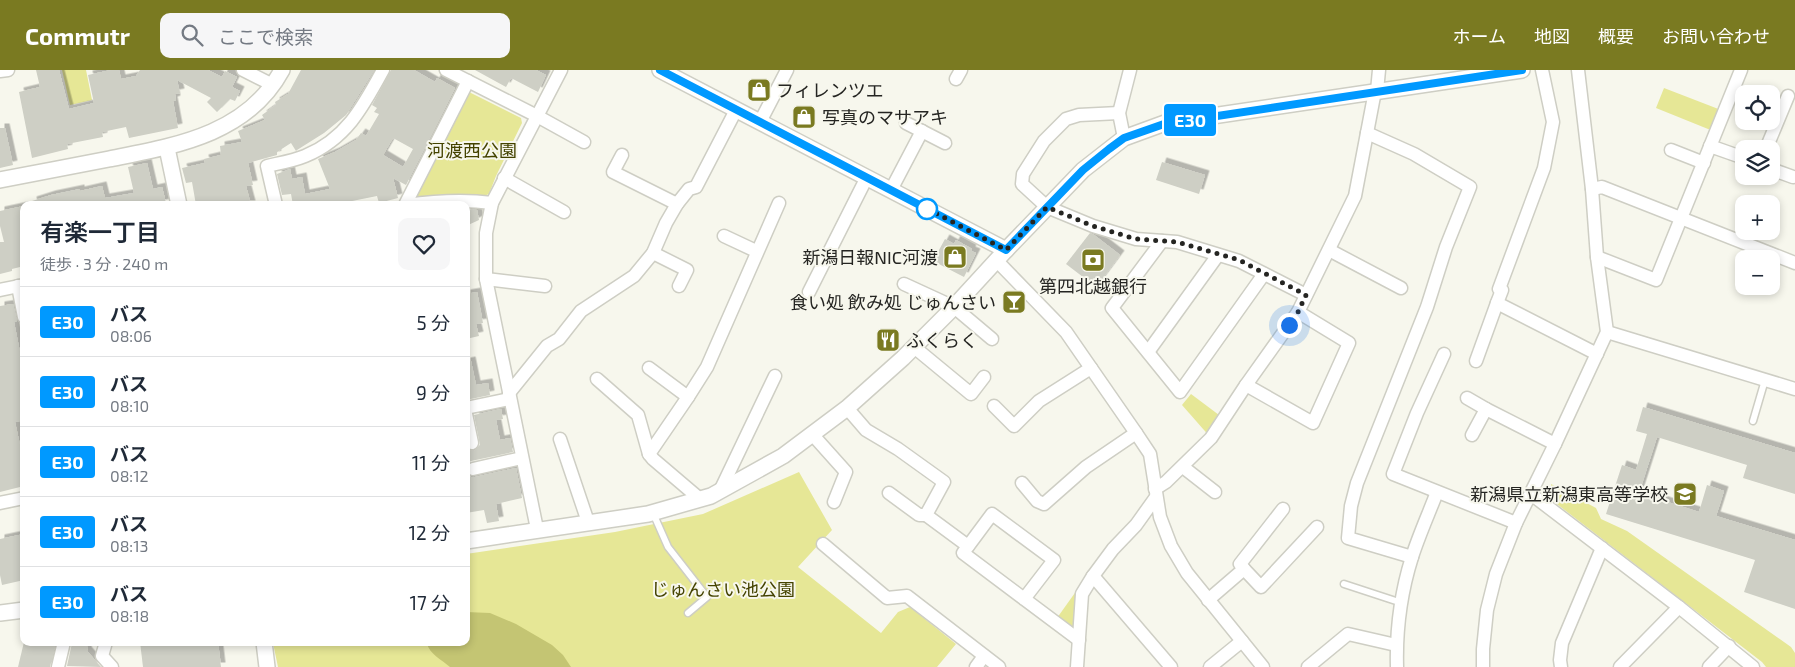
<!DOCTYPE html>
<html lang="ja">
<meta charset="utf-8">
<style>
:root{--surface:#fff;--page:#f6f6f7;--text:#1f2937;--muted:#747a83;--line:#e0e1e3;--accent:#7a7a21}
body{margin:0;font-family:"Exo 2","Noto Sans JP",sans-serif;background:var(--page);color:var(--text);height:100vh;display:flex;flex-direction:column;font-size:19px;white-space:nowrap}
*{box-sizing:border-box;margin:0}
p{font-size:16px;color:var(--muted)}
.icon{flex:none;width:28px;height:28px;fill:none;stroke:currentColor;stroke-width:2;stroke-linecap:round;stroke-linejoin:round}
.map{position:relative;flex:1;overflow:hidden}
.side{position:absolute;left:20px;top:131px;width:450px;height:445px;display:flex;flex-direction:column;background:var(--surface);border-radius:10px;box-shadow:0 2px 8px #0003}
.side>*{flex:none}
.badge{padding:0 10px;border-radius:4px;font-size:18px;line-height:32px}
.tools{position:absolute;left:1735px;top:15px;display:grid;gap:10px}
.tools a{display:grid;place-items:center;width:45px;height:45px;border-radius:10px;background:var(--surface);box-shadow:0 2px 8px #0003;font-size:25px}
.you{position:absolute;width:25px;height:25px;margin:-12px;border:4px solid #fff;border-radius:50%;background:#1a73e8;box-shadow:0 0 0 8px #1a73e833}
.map>.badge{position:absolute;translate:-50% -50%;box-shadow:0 0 0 2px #fff}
.round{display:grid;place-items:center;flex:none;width:52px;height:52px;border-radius:10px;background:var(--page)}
.overview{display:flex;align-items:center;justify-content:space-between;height:85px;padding:0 20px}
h1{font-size:24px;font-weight:600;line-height:38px}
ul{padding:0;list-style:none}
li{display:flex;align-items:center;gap:15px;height:70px;padding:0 20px;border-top:1px solid var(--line)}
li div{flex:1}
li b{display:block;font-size:19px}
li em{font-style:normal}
li .badge{min-width:55px;font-weight:700;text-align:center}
header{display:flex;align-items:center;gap:30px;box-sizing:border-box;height:70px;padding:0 25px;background:var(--accent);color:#fff}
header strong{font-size:24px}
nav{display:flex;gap:28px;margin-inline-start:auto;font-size:18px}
.search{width:350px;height:45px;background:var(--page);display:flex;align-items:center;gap:12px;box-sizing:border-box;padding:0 18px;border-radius:10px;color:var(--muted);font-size:19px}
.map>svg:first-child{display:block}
.green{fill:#e6e796}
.water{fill:#c4c573}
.building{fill:#cecfc5;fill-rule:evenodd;filter:url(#shadow)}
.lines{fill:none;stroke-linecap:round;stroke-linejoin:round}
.service-casing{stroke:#cecec4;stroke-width:9}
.minor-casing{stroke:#cecec4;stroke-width:15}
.tertiary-casing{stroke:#cecec4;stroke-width:18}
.service{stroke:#fff;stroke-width:6}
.minor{stroke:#fff;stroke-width:12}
.tertiary{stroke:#fff;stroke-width:15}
.line-casing{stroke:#fff;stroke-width:11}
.line{stroke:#09f;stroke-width:8}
.walk{stroke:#252522;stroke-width:5;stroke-dasharray:0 9}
.stop-dot{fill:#fff;stroke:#09f;stroke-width:2.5}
.labels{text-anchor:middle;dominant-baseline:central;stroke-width:4;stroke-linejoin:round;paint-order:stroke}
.poi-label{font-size:18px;fill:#252522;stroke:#f7f7ed;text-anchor:start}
.park-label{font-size:18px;fill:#444300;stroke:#f7f7ed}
</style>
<header>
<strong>Commutr</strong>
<div class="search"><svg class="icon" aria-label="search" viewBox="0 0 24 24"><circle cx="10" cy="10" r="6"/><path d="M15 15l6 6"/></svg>ここで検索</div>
<nav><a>ホーム</a><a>地図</a><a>概要</a><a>お問い合わせ</a></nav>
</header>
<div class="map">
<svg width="1795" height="597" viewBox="0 0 1795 597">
<defs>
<filter id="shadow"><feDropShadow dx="4.5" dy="-4.5" stdDeviation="0" flood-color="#0004"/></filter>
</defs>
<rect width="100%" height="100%" fill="#f7f7ed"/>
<g class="green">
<path d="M62,0H86L92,30L70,35Z"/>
<path d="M1664,18L1721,40L1713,61L1656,38Z"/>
<path d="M469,22L521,48L522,53L496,106L489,124L484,126L448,125L417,128L413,124Z"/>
<path d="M1191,324L1223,348L1211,368L1182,335Z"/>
<path d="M799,402L832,460L798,497L881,563L898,542L910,537L956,574L937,597H278L273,573L466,572V484L615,462L703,444Z"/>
<path d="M1551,414L1596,438L1601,449L1627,461L1791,577L1795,583V597H1766L1762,592L1553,431Z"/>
<path d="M1077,520L1079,523L1078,555L1072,558L1057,548Z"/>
</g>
<path class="water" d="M466,542L490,543L516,554L552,575L563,585L571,597H450C442,590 429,584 427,573L466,572Z"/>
<g class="building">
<path d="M36,0H59L69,39L94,33L88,5L111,0H119L121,9L136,6L140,0H208L222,7L225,1L237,7L232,17L240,21L235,31L230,29L217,42L207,32L211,28L177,10L180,23L175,24L176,30L173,31L178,58L129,68L126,57L102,62L103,67L67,74L68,79L32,88L19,22L40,17Z"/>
<path d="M301,0H374L346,45L324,63L297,80L296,81L291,73L277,82V85L248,93L253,115L246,116L251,135H196L192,112L186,113L182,98L205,93L204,89L221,85L220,76L242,72L238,61L265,50L262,45L276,35L275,32L288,24Z"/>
<path d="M391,0H414L435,12L437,8L455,18L406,115L393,108L398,128L379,133L377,126L352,131V134L344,135H293L291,124L282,125L277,104L290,99L292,109L302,107L305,124L330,119L318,89L335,82L356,70L361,63L366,66L379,44L374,42L377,38L372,35ZM393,68L413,79L403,97L383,85Z"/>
<path d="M475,0H536L546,5L538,22L511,8L506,17Z"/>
<path d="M0,58H5L13,95L0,98Z"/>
<path d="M1162,92L1205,105L1199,124L1156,110Z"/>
<path d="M147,93L153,119L162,117L166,133L157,135H33L32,131L51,125L80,119V121L102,116L105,128L134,123L128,97Z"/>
<path d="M24,136V196L12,199V201L0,204V172H4L0,156V141Z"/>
<path d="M466,139L477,140L479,150L466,156Z"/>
<path d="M1090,163L1094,165L1120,185L1096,217L1066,194Z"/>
<path d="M945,169L954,174L956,170L972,179L971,181L976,183L964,207L933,191Z"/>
<path d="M477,222L483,253L476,254L479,266L466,269V224Z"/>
<path d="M13,234L17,251L14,252L21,287H24V350L15,352L20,375L24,374V416L0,422V236Z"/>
<path d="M471,291L476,315L488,313L490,325L466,330V292Z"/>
<path d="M1643,337L1795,383V424L1743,408L1747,395L1657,367L1639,423L1699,442L1707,415L1724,421L1716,446L1795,470V539L1744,522L1755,490L1606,444L1622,395L1636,400L1647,364L1636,361Z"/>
<path d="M501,339L503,349L496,350L500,370L510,368L513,382L471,391L466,395V379L474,381L480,375L474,345Z"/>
<path d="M516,398L522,428L496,434L499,451L487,453L484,440L466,443V403L470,407H475Z"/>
<path d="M24,464V510L2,515L0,505V469Z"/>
<path d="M24,572H56L50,597H18Z"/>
<path d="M140,572H218L221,597H143Z"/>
<path d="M72,573L88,577L87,581L101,597L67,596Z"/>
</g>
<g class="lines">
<g class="service-casing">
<g id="service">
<path d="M1753,351L1765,310"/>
<path d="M653,443L668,477L707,527L688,543"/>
<path d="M1344,514L1402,533"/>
</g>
</g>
<g class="minor-casing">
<g id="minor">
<path d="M243,0L273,15"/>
<path d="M446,0L537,46L584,72"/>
<path d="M1542,0L1553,52L1544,98L1499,219L1502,220L1497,233L1597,284"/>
<path d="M0,1L8,0"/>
<path d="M956,9L961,0"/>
<path d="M1377,21L1379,0"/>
<path d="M1119,43L1079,45L1066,49L1044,71L1023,104L1022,114L1047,137L1093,156L1136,169L1177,172L1239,191L1306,225"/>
<path d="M760,52L787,0"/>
<path d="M906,53L945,73"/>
<path d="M1367,63L1414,84L1470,117L1446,177L1427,237L1357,413L1351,436L1348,468L1412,487"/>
<path d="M1124,68L1119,43L1130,0"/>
<path d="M1710,76L1744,88"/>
<path d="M1766,79L1788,26"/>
<path d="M1671,80L1704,93"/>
<path d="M622,85L613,102L677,134"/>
<path d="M1771,99L1793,107"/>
<path d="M504,108L564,142"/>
<path d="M1592,119L1602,117L1795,193"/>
<path d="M891,120L922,61"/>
<path d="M276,135L267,96C280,93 293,91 305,86C346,69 363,37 383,0"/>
<path d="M405,135L468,11"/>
<path d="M406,135C435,131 463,129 492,133"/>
<path d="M724,166L756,181"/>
<path d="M1162,171L1112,238L1180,322L1264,204"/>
<path d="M1329,180L1401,218"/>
<path d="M653,183L687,200L679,216"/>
<path d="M1597,187L1656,210L1741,0"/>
<path d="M997,191L1066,262L1136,363L1150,384L1160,447L1171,476L1187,503L1263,597"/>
<path d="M486,209L545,216"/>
<path d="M904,214L954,237L992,269"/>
<path d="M18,216L24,247"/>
<path d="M0,220L24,215"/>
<path d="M809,222L867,107"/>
<path d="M1607,262L1795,319"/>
<path d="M914,277L971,324L984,307"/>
<path d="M1148,282L1218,185"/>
<path d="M1444,284L1417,343L1393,404L1516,453"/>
<path d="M1476,291L1497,233"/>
<path d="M649,298L688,327"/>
<path d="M597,309L638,345L649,384"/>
<path d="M1246,315L1313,353L1349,273L1298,242"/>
<path d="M509,323L547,276L559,269L581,241L634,206L653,183L666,153L677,134L689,119L696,117L736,40"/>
<path d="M1467,328L1486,339"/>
<path d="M994,336L1014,356L1039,331L1091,298"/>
<path d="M466,338L509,329"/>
<path d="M847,338L866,360L898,379L944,412L926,445L968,476"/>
<path d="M466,344L472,373"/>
<path d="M812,364L846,402L834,432"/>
<path d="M1472,365L1486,339L1555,374"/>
<path d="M560,369L588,452"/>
<path d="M1183,397L1215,422"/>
<path d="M473,399L522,388"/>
<path d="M1022,413L1037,431L1044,434L1086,397L1136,363"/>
<path d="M1155,419L1166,412L1211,368L1246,315L1298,242L1355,126L1375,21"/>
<path d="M720,421L775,306"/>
<path d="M889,423L919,445H926"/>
<path d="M1531,424L1679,537L1753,597"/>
<path d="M700,429L653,389L649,384L688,327L707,297L779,133"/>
<path d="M0,433L24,428"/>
<path d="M537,459L486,209V163L492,133L561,0"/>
<path d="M823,474L887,528L907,526L999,597"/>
<path d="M1244,499L1261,517L1317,457"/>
<path d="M1093,506L1171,597"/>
<path d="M1024,529L1054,490L992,444L963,483L1079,570"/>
<path d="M1208,530L1244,499L1240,494L1283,439"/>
<path d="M106,572L102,586L112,597"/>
<path d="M58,597L64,572"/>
<path d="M976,597L984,586"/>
<path d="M1077,597L1082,524L1093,506L1113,479L1136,455L1156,427"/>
<path d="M1210,597L1242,571"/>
<path d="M1308,597L1348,564L1396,575"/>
<path d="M1397,597C1396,561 1401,522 1412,487C1419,465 1429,443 1437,422"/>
<path d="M1483,597V579L1487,540L1496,504L1516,453L1555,374L1607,262L1597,187L1592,119L1578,0"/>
<path d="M1561,597L1560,590L1562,573L1602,478"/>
<path d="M1620,597L1679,537"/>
<path d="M1709,597L1729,576"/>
</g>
</g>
<g class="tertiary-casing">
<g id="tertiary">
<path d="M660,0L1006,180"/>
<path d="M167,78L179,135"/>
<path d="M0,110C36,103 73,96 109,89C174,76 247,65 282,0"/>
<path d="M466,471L648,444L711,426L783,386L847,338L903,288L950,241L1006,180L1083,100L1124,68L1165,53L1522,0"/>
<path d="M0,543L24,540"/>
<path d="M264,572L267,597"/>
</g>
</g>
<use href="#service" class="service"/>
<use href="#minor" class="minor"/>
<use href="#tertiary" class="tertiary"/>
</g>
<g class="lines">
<g class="line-casing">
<path id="line" d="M660,0L1006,180L1083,100L1109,79L1124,68L1164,54L1522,0"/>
</g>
<use href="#line" class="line"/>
<path class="walk" d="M927,139L924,137L1006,180L1047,137L1093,156L1136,169L1177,172L1239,190L1306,225L1298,242L1289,255"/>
</g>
<defs>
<g id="shop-square" transform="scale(1.25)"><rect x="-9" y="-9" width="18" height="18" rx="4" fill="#7a7a21" stroke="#f7f7ed"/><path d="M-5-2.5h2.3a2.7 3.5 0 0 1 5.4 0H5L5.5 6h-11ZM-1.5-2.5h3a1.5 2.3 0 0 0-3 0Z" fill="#fff"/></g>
<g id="bank-square" transform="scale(1.25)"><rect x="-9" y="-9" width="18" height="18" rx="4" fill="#7a7a21" stroke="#f7f7ed"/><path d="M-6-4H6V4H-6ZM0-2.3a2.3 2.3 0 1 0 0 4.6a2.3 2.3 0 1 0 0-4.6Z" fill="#fff"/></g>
<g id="bar-square" transform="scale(1.25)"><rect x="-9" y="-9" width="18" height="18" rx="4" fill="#7a7a21" stroke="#f7f7ed"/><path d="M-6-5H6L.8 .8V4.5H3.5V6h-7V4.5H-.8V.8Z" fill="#fff"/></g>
<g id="restaurant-square" transform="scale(1.25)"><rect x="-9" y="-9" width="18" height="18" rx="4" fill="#7a7a21" stroke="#f7f7ed"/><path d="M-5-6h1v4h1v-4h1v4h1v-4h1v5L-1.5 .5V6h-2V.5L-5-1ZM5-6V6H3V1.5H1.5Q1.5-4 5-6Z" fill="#fff"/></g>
<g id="school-square" transform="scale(1.25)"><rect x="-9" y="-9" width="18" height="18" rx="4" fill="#7a7a21" stroke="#f7f7ed"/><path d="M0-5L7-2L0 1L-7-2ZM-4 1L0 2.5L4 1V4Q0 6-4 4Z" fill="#fff"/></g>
</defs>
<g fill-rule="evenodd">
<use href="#shop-square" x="759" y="20"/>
<use href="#shop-square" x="804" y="47"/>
<use href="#shop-square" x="955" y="187"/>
<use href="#bank-square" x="1093" y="190"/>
<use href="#bar-square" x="1014" y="232"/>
<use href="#restaurant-square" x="888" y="270"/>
<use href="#school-square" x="1685" y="424"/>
</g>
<circle class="stop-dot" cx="927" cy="139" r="10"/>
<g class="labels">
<g class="poi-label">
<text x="776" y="20">フィレンツエ</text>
<text x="822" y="47">写真のマサアキ</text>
<text x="938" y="187" text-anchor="end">新潟日報NIC河渡</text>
<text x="1093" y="216" text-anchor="middle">第四北越銀行</text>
<text x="996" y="232" text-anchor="end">食い処 飲み処 じゅんさい</text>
<text x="906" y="270">ふくらく</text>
<text x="1668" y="424" text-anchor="end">新潟県立新潟東高等学校</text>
</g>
<g class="park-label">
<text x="472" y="80">河渡西公園</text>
<text x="723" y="519">じゅんさい池公園</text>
</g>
</g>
</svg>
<div class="tools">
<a><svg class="icon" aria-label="locate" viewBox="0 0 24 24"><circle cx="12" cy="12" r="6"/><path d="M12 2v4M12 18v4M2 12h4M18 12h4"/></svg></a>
<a><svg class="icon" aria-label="layers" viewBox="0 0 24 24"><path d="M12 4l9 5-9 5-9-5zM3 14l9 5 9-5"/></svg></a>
<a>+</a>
<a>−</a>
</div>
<div class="you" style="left:1289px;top:255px"></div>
<b class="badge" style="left:1190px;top:50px;background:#09f;color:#fff">E30</b>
<section class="side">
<div class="overview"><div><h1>有楽一丁目</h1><p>徒歩 · 3 分 · 240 m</p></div><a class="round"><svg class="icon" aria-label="heart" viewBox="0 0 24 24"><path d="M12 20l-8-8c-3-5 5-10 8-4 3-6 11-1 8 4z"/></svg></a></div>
<ul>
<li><span class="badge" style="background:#09f;color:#fff">E30</span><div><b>バス</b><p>08:06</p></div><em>5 分</em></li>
<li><span class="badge" style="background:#09f;color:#fff">E30</span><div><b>バス</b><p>08:10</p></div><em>9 分</em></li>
<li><span class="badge" style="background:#09f;color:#fff">E30</span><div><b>バス</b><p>08:12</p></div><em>11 分</em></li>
<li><span class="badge" style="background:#09f;color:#fff">E30</span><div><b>バス</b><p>08:13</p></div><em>12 分</em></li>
<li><span class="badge" style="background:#09f;color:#fff">E30</span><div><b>バス</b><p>08:18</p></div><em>17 分</em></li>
</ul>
</section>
</div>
